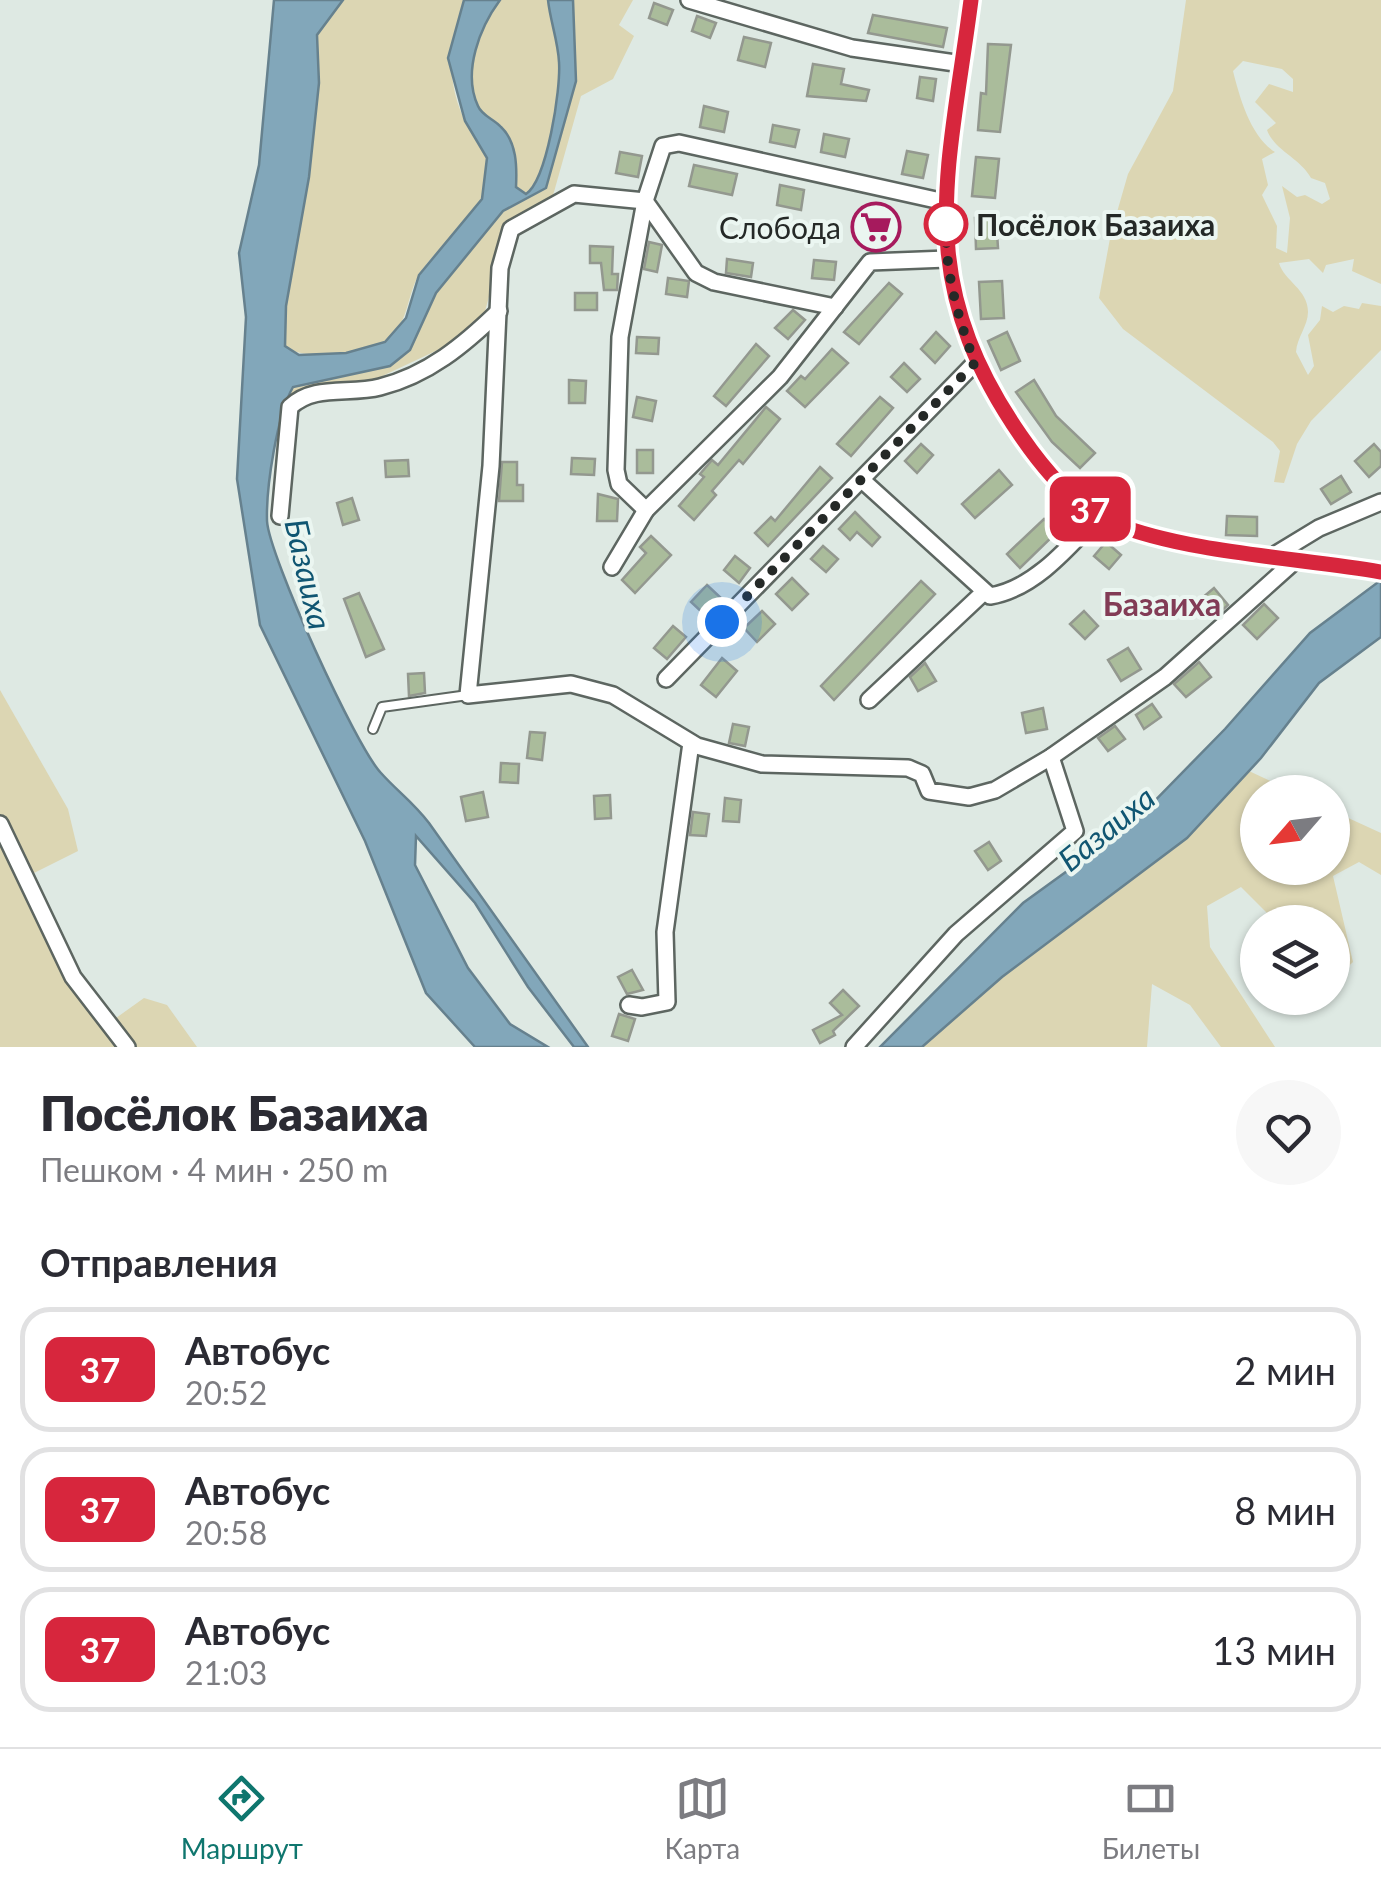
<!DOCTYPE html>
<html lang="ru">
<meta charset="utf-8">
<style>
:root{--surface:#fff;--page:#f7f7f7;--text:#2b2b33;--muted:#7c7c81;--line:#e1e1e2;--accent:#0f766e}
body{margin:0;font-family:Lato,sans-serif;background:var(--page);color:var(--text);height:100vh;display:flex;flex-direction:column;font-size:38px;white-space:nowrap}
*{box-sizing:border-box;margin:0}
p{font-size:32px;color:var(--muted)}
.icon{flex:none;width:55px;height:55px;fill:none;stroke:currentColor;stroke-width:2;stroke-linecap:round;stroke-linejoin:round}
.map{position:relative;height:1047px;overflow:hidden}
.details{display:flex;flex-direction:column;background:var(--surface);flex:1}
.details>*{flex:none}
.badge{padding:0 20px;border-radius:15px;font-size:35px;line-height:65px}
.needle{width:65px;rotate:242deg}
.tools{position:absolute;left:1240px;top:775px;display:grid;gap:20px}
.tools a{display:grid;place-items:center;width:110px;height:110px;border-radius:50%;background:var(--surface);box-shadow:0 2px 8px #0004;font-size:50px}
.you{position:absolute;width:50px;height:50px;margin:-25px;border:8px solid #fff;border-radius:50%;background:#1a73e8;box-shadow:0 0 0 15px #1a73e833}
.map>.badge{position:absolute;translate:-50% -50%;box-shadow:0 0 0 5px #fff}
h2{padding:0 40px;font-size:38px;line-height:90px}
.round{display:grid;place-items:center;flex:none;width:105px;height:105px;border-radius:52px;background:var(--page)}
.headline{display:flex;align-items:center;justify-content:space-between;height:170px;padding:0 40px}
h1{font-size:48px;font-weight:800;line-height:75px}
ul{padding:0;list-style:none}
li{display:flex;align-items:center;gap:30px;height:125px;margin:0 20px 15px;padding:0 20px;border:5px solid var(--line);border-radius:30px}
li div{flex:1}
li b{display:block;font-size:38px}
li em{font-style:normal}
li .badge{min-width:110px;font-weight:700;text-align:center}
.menu{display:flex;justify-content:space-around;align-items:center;height:140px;border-top:2px solid var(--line);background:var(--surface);font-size:28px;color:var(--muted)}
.menu a{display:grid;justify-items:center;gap:5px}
.menu .on{color:var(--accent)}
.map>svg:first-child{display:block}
.green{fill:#dcd6b3;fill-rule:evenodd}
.water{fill:#82a7ba;stroke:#66818e;stroke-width:2.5}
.building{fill:#aabc9b;stroke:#93988f;stroke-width:2.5}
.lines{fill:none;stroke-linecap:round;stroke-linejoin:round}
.lane-casing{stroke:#5d6661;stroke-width:12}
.street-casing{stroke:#5d6661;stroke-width:20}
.lane{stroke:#fff;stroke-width:8}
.street{stroke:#fff;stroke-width:15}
.line-casing{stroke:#fff;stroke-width:22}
.line{stroke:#d7263d;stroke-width:15}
.walk{stroke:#252927;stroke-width:10;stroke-dasharray:0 18}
.stop-dot{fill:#fff;stroke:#d7263d;stroke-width:5}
.labels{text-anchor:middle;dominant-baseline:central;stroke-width:8;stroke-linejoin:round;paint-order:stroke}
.stop-label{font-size:30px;font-weight:bold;fill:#252927;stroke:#ebf6f1;text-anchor:start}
.poi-label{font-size:30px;fill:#252927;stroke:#ebf6f1;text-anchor:end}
.water-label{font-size:32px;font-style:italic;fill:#105672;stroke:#ebf6f1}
.neighbourhood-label{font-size:32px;font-weight:bold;fill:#823c56;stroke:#ebf6f1}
</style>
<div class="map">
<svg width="1381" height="1047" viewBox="0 0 1381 1047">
<rect width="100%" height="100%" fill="#dee9e3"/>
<g class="green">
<path d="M343,0H464C449,43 445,83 467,125C472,135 485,147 487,158C498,205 442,239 420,273C406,295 410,322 387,340C370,353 300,362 285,346L286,306L309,177L319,83L317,35Z"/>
<path d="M500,0H548C550,20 558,41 559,62C561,89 547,180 526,194L516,188C516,170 512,141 501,126C494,118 482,116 477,105C463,71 480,27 500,0Z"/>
<path d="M573,0H633L619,25L634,36L613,79L581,96L552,199L509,223L484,315L459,340L376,379L297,391L283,405L293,386L410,350L436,293L503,211L546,187L576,81Z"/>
<path d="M1186,0H1381V284L1352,271L1354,259L1326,265L1323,273L1309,259L1279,263C1284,281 1308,289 1308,312C1308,326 1297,337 1296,352L1308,375L1314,366L1308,335L1320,320L1322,306L1333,312L1344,306L1359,309L1362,303L1381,306V350L1311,421L1297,444L1284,483L1274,482L1280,451L1273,442L1123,329L1099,298L1111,233L1128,174L1173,91ZM1243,61L1282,69L1293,79V92L1269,84L1255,102L1276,123L1267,130C1274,150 1300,158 1311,178L1325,183L1330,199L1322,204L1305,195L1297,197L1282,186L1290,218L1287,253L1276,248L1277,226L1262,195L1268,185L1262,159L1275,152C1251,137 1240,99 1233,71Z"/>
<path d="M0,690L68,809L78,851L28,876L73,977L109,1023L144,998L167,1005L197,1047H0Z"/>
<path d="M1249,771L1294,792H1258V868H1332L1333,811L1381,833V875L1359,862L1333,876L1353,962L1333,981L1332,922H1276L1241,887L1207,906L1210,947L1275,1047H1221L1190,1005L1152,984L1147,1047H922L1002,977L1187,838Z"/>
</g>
<g class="water">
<path d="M274,0H343L317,35L319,83L309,177L286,306L285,346L299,355L346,353L385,342L406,318L419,275L482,199L487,158L465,121L448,58L464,0H500C480,27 462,72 478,106C482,116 494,119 501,127C517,142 517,167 516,187L526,194C547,180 561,89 559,62C558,41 550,20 548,0H573L576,81L546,188L503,211L436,293L410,350L390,366L293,387C277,415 266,487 267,521C269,556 356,747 381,773C397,791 413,802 429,823L588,1047H574L528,987L475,903L416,836L415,865L468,968L510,1024L548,1047H475L426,993L365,841L260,625L237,479L246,317L239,253L259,165Z"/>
<path d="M1381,580V637L1319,683L1261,758L1187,838L1002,977L922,1047H880L1023,903L1132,824L1225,729L1310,633Z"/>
</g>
<g class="building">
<path d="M654,3L673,10L667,25L649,18Z"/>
<path d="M873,15L947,28L943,47L868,33Z"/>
<path d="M697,16L716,23L710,38L692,31Z"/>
<path d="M744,37L771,43L765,67L738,60Z"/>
<path d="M988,44L1011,45L1000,132L978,130L981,93L986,94Z"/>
<path d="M813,64L844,69L841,84L869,90L866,101L807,96Z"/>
<path d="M920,77L936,79L933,101L917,98Z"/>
<path d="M704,106L728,112L724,132L700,127Z"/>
<path d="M773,125L799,130L795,147L770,142Z"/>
<path d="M824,134L849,139L845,157L821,152Z"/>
<path d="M907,151L928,155L923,178L902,174Z"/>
<path d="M620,152L642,156L638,177L616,173Z"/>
<path d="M976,157L999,159L995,198L972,196Z"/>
<path d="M694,165L737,174L732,195L689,186Z"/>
<path d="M780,185L804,190L801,210L777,205Z"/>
<path d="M866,207L892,211L887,246L861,243Z"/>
<path d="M996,217L998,248L976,249L975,218Z"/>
<path d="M649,242L662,245L657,272L644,269Z"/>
<path d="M590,246L613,247L612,274H618L617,290H604L601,263H590Z"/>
<path d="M727,259L753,263L751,277L726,273Z"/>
<path d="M814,260L836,262L834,280L812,278Z"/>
<path d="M668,278L689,281L687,297L666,294Z"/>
<path d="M1002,281L1004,318L981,319L979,282Z"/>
<path d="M889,283L902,294L859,344L844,332Z"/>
<rect x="575" y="293" width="22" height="17"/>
<path d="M793,310L805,320L788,339L775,328Z"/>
<path d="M936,332L950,346L935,363L921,349Z"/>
<path d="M1007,332L1020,361L1001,370L988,341Z"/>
<path d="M637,337L659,338L658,354L636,353Z"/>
<path d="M756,344L769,356L726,406L714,396Z"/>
<path d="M832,349L848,363L805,407L787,391L801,376L805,379Z"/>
<path d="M904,363L920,379L907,392L891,377Z"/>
<path d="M569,380L586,381L585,403H569Z"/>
<path d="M1034,380L1056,416L1095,453L1080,468L1052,442L1016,392Z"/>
<path d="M637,397L656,401L652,421L633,417Z"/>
<path d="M880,397L893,408L851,456L837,444Z"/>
<path d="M766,407L780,419L743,464L739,460L712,491L716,495L694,520L679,506L704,477L700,474L712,460L718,465Z"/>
<path d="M921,444L933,455L917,473L905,461Z"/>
<path d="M1374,444L1381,452V466L1369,477L1355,461Z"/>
<rect x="637" y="450" width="16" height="23"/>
<path d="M572,458L595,459L594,475L571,474Z"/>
<path d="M408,460L409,476L386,477L385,461Z"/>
<path d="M502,462H517V485H523V501H499Z"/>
<path d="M820,467L832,478L768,546L755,533L771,517L775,521Z"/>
<path d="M999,470L1012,485L975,518L962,504Z"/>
<path d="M1341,476L1351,492L1331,504L1321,489Z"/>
<path d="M598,494L618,499L617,521H597Z"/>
<path d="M352,498L359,520L343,525L337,503Z"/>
<path d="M855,512L880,537L872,546L857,532L850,540L839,529Z"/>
<path d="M1227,516L1257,517V536L1226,535Z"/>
<path d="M1044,519L1057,532L1020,568L1007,554Z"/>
<path d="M651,536L671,555L635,593L622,580L646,553L640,547Z"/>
<path d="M1106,542L1121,555L1109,569L1094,556Z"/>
<path d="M823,546L838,559L826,572L811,559Z"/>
<path d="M735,556L750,568L739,583L724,570Z"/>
<path d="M792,578L808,594L792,610L776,594Z"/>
<path d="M921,581L935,594L834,700L821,686Z"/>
<path d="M707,585L721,598L705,615L691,602Z"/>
<path d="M1214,588L1228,605L1216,616L1201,599Z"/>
<path d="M359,593L384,649L366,657L344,599Z"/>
<path d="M1264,604L1278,618L1257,639L1243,625Z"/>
<path d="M762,611L775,624L757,642L744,628Z"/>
<path d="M1084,611L1098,626L1085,639L1070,624Z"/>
<path d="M673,626L686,637L667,659L654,648Z"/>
<path d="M1128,648L1141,669L1121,681L1108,660Z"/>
<path d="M722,658L737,671L716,697L701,685Z"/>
<path d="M1199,662L1211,677L1186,697L1174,684Z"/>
<path d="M925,663L936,681L918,691L910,677Z"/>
<path d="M424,673L425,693L409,696L408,674Z"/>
<path d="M1152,704L1161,717L1144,729L1136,715Z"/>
<path d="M1043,708L1047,729L1026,733L1022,713Z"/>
<path d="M733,724L749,727L745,746L729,743Z"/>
<path d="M1115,726L1125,739L1108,751L1098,738Z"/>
<path d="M530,732L545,733L542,760L527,758Z"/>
<path d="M501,763L519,764L518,783L500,782Z"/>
<path d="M483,792L488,817L466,821L461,797Z"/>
<path d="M610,795L611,818L595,819L594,796Z"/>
<path d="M725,798L741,800L739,822L723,821Z"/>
<path d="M693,812L709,814L706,836L690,835Z"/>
<path d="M989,842L1001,861L988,870L975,851Z"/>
<path d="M632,970L643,990L627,994L618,977Z"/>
<path d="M843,990L859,1006L833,1031L835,1035L820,1043L813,1030L842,1015L830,1003Z"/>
<path d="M619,1014L635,1019L628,1041L612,1036Z"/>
</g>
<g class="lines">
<g class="lane-casing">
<path id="lane" d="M373,729L382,707L468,695"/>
</g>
<g class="street-casing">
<g id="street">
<path d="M689,0L852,48L962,64"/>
<path d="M971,0C948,175 912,279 1021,436C1043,468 1076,508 1113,523C1187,553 1300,558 1381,572"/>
<path d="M835,307L714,282L696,273L645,201L574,194L511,229L500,268L491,466L468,695L571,684L613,695L697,746L762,764L908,768L922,774L929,791L969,797L995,790L1051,757L1165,677L1297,559"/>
<path d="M862,480L990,596C1034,589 1069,547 1098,516"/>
<path d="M646,510L619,484L616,470L620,337L645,201L663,146L679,143L945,202"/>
<path d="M280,516L290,407C314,384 349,395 380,387C428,375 464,345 499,311"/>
<path d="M1273,556L1319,528L1381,502"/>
<path d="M612,567L646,510L780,377L870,262L947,259"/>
<path d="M666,679L975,363"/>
<path d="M869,700L984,592"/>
<path d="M0,824L73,977L127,1047"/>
<path d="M629,1005L642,1007L667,1002L665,932L691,743"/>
<path d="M854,1047L956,934L1075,831L1051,757"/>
</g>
</g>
<use href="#lane" class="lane"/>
<use href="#street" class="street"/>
</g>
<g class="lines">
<g class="line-casing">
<path id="line" d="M971,0C948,176 912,278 1021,436C1043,468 1076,508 1113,523C1187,553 1300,558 1381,572"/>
</g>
<use href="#line" class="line"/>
<path class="walk" d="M722,622L975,363C958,319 945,272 946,224"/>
</g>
<defs>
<g id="supermarket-ring" transform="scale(2.5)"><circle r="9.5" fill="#ebf6f1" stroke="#a61a5d" stroke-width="1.5"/><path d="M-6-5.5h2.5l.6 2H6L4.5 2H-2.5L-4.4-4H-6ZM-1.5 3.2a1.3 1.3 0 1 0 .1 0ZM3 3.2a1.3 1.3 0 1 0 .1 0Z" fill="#a61a5d"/></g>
</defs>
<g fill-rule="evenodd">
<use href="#supermarket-ring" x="876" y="227"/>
</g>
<circle class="stop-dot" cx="946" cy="224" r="20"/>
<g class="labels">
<g class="stop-label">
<text x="976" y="224">Посёлок Базаиха</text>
</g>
<g class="poi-label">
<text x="841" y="227">Слобода</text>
</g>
<g class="water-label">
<text transform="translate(309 574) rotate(77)">Базаиха</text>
<text transform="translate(1106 828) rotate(-39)">Базаиха</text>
</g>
<g class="neighbourhood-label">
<text x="1162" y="603">Базаиха</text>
</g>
</g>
</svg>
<div class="tools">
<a><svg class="needle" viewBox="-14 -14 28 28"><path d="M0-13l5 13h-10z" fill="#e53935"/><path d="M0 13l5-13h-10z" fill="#7c7c81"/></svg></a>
<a><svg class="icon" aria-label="layers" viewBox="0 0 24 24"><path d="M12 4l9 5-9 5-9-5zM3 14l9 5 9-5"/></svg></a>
</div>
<div class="you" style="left:722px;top:622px"></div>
<b class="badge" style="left:1090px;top:509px;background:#d7263d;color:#fff">37</b>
</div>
<section class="details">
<div class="headline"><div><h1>Посёлок Базаиха</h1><p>Пешком · 4 мин · 250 m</p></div><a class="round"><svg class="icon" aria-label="heart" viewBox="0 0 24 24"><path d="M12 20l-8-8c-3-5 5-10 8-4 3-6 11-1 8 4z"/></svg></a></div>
<h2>Отправления</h2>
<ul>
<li><span class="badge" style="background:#d7263d;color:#fff">37</span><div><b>Автобус</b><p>20:52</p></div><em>2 мин</em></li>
<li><span class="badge" style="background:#d7263d;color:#fff">37</span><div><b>Автобус</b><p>20:58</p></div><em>8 мин</em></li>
<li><span class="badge" style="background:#d7263d;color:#fff">37</span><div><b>Автобус</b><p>21:03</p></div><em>13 мин</em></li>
</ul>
</section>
<nav class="menu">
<a class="on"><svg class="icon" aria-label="directions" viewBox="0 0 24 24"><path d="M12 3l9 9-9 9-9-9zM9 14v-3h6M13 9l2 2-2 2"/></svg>Маршрут</a>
<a><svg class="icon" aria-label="map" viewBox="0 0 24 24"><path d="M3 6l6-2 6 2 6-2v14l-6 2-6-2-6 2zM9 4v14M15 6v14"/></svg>Карта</a>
<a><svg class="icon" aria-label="tickets" viewBox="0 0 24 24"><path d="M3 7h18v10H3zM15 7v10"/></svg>Билеты</a>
</nav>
